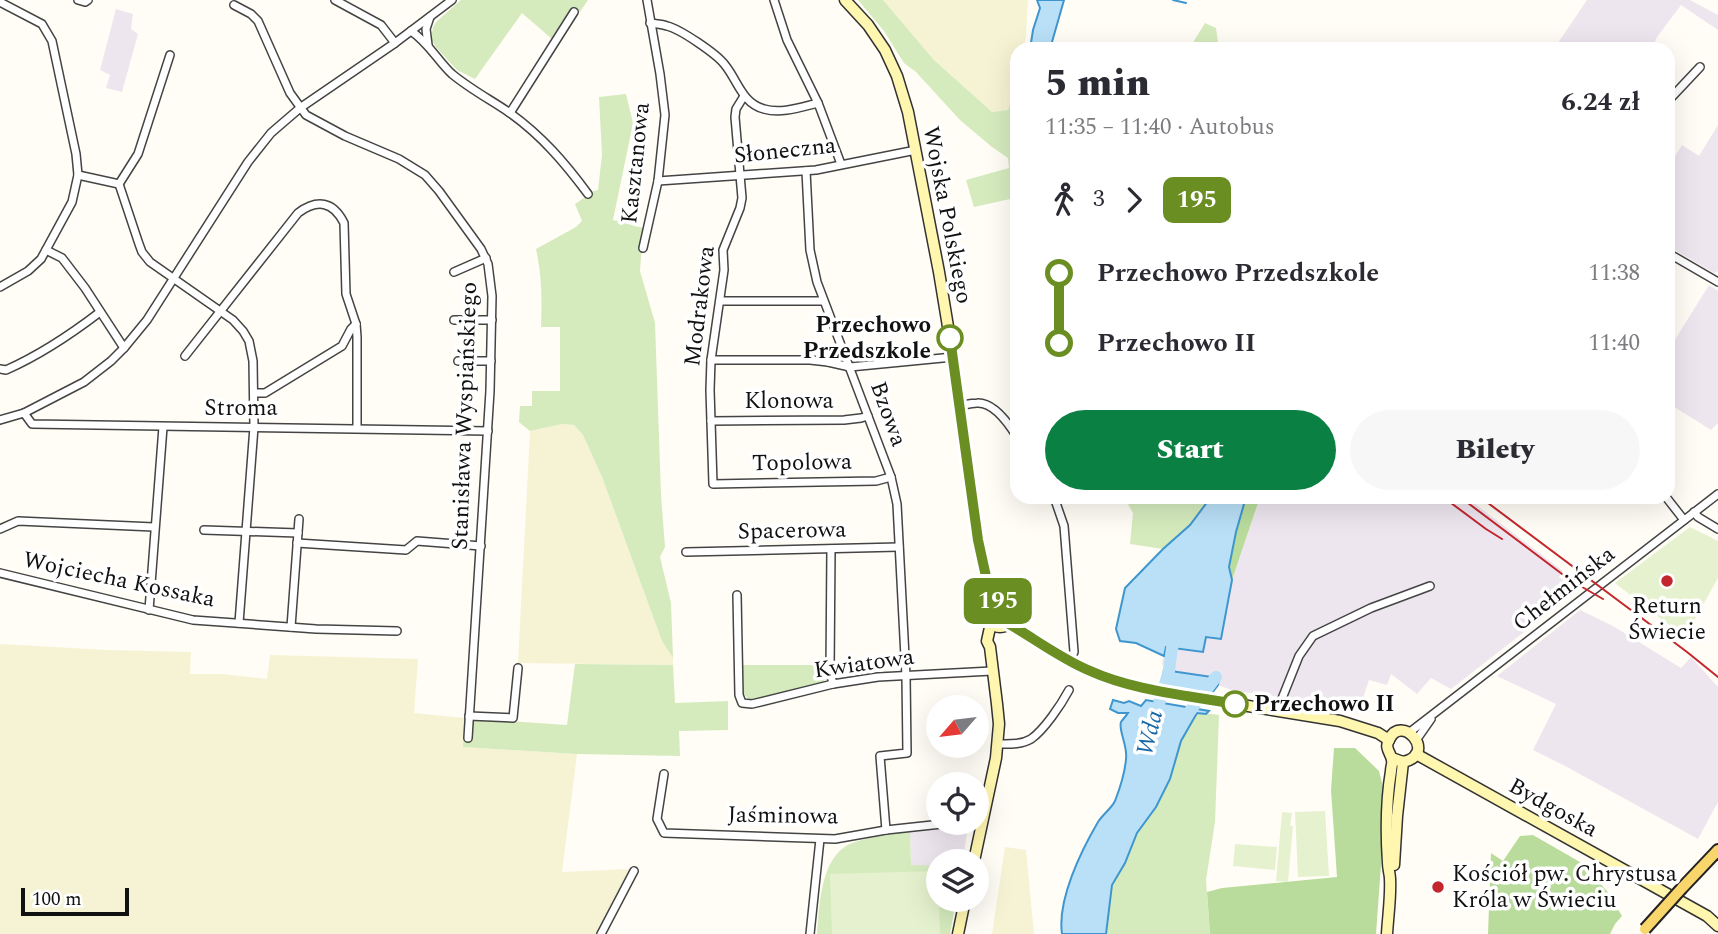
<!DOCTYPE html>
<html lang="pl">
<meta charset="utf-8">
<style>
:root{--surface:#fff;--page:#f7f7f7;--text:#2b2b33;--muted:#7c7c81;--accent:#0b8043}
body{margin:0;font-family:Spectral,serif;background:var(--page);color:var(--text);height:100vh;display:flex;flex-direction:column;font-size:26px;white-space:nowrap}
*{box-sizing:border-box;margin:0}
p{font-size:23px;color:var(--muted)}
.icon{flex:none;width:38px;height:38px;fill:none;stroke:currentColor;stroke-width:2;stroke-linecap:round;stroke-linejoin:round}
.map{position:relative;flex:1;overflow:hidden}
.panel{position:absolute;left:1010px;top:42px;width:665px;height:462px;display:flex;flex-direction:column;background:var(--surface);border-radius:21px;box-shadow:0 7px 28px #0002}
.panel>*{flex:none}
.badge{padding:0 14px;border-radius:10px;font-size:24px;line-height:46px}
.needle{width:46px;rotate:242deg}
.buttons{position:absolute;left:926px;top:695px;display:grid;gap:14px}
.buttons a{display:grid;place-items:center;width:63px;height:63px;border-radius:50%;background:var(--surface);box-shadow:0 7px 28px #0002;font-size:35px}
.scale{position:absolute;left:21px;bottom:18px;width:108px;box-sizing:border-box;padding-left:7px;border:4px solid #111;border-top:0;font-size:19px;line-height:24px;white-space:nowrap;color:#111;-webkit-text-stroke:5px #fff;paint-order:stroke}
.map>.badge{position:absolute;translate:-50% -50%;box-shadow:0 0 0 4px #fff}
.legs{display:flex;align-items:center;gap:10px;height:77px;padding:0 35px;font-size:23px}
.legs p{margin-inline-start:auto}
.summary{display:flex;align-items:center;justify-content:space-between;height:119px;padding:0 35px}
h1{font-size:38px;font-weight:800;line-height:52px}
.button{display:flex;gap:14px;margin-top:auto;padding:14px 35px}
.button a{flex:1;height:80px;border-radius:42px;background:var(--accent);color:#fff;font-size:28px;font-weight:800;line-height:80px;text-align:center}
.button a+a{background:var(--page);color:var(--text)}
ul{padding:0 35px;list-style:none}
li{display:flex;align-items:center;gap:24px;height:70px;font-size:26px}
li i{display:grid;place-items:center;width:10px;height:100%;margin:0 9px;background:currentColor}
li i::after{content:'';width:18px;height:18px;margin:-9px;border:5px solid;border-radius:50%;background:var(--surface)}
li p{margin-inline-start:auto}
li:first-child i{background:linear-gradient(#0000 50%,currentColor 0)}
li:last-child i{background:linear-gradient(currentColor 50%,#0000 0)}
.map>svg:first-child{display:block}
.industrial{fill:#eee6ef}
.farmland{fill:#f6f3d4}
.green{fill:#d5ebbd}
.forest{fill:#b9dc9c}
.pitch{fill:#e6f2cf}
.water{fill:#b9e0f7;stroke:#3f96cf;stroke-width:2}
.lines{fill:none;stroke-linecap:round;stroke-linejoin:round}
.stream{stroke:#3f96cf;stroke-width:2}
.river{stroke:#b9e0f7;stroke-width:12}
.street-casing{stroke:#444;stroke-width:10}
.secondary-casing{stroke:#333;stroke-width:13}
.primary-casing{stroke:#222;stroke-width:14}
.street{stroke:#fff;stroke-width:7}
.secondary{stroke:#fff6b0;stroke-width:10}
.primary{stroke:#f9d66b;stroke-width:10}
.rail{stroke:#c4262e;stroke-width:2}
.primary-bridge-casing{stroke:#222;stroke-width:14;stroke-linecap:butt}
.primary-bridge{stroke:#f9d66b;stroke-width:10}
.line-1-casing{stroke:#fff;stroke-width:16}
.line-1{stroke:#6b8e23;stroke-width:10}
.stop-1-dot{fill:#fff;stroke:#6b8e23;stroke-width:3.5}
.poi-dot{fill:#c4262e;stroke:#fff;stroke-width:2.5}
.labels{text-anchor:middle;dominant-baseline:central;stroke-width:7;stroke-linejoin:round;paint-order:stroke}
.street-label{font-size:23px;fill:#111;stroke:#fff}
.stop-label{font-size:23px;font-weight:bold;fill:#111;stroke:#fff;text-anchor:end}
.poi-label{font-size:23px;fill:#111;stroke:#fff}
.water-label{font-size:24px;font-style:italic;fill:#1768a6;stroke:#fff}
</style>
<div class="map">
<svg width="1718" height="934" viewBox="0 0 1718 934">
<rect width="100%" height="100%" fill="#fffdf5"/>
<g class="industrial">
<path d="M1587,0H1690L1718,15V30L1681,5L1657,37L1652,49H1568L1558,43Z"/>
<path d="M116,9L133,14L131,29L138,34L122,92L106,88L110,75L100,70Z"/>
<path d="M1718,125V271L1714,273L1668,246V168L1682,145L1699,156Z"/>
<path d="M1709,285L1718,291V423L1711,430L1668,403V351Z"/>
<path d="M1260,497H1466L1563,571L1559,577L1568,584L1574,593L1451,689L1431,678L1417,694L1391,674L1387,685L1369,680L1358,713L1316,702L1234,691L1218,685V678L1164,670L1162,662L1166,646L1172,648L1206,637L1221,639L1232,580Z"/>
<path d="M1580,610L1613,626L1681,668L1691,657L1718,687V802L1698,839L1567,767L1533,750L1556,704L1497,676Z"/>
<path d="M968,826L963,861H938V866H911L910,831Z"/>
</g>
<g class="farmland">
<path d="M883,0H1028L1026,36L1023,49H1017V85L1008,110L992,112L934,60Z"/>
<path d="M562,424L574,425L583,435L602,477L662,641L673,658V665L518,663L530,431Z"/>
<path d="M0,644L107,650L191,652L190,674H222L267,679L270,655L418,659L414,713L464,718L463,747L577,754L562,872L631,869L598,934H0Z"/>
<path d="M1005,847L1026,850L1034,934H992Z"/>
</g>
<g class="green">
<path d="M461,0H588L580,12L572,8L552,39L522,13L475,79L457,70L435,46L431,39L433,27L436,22Z"/>
<path d="M858,0H883L934,60L992,112L1008,110L1017,85V160L1015,180L1017,188V226L1010,199L974,207L966,180L1009,168L1008,158L992,147L960,120L916,72L904,63L884,31Z"/>
<path d="M1205,23L1216,28L1219,49H1189Z"/>
<path d="M626,94L633,123L613,220L643,228L640,271L655,323L661,495L665,547L660,557L671,603L673,658L662,641L602,477L583,435L574,425L562,424L530,431L519,422L520,406H532V391H560V327H541C542,300 542,276 536,249L576,227L582,221L575,204L594,191L598,190L602,155L599,97Z"/>
<path d="M1124,497H1211L1190,525L1163,549L1130,544L1133,513Z"/>
<path d="M575,664L673,665L675,703L728,701V730L679,731L680,756L577,754L463,747L464,718L567,725Z"/>
<path d="M742,665H826V678L821,684L752,700C738,696 742,678 742,665Z"/>
<path d="M1197,712L1219,715L1215,822L1206,880L1210,934H1106L1112,885L1125,863L1137,833L1156,807L1170,779L1181,741Z"/>
<path d="M910,831L911,865L938,866V900H956L950,934H817C820,904 820,853 855,842C873,836 892,835 910,831Z"/>
</g>
<g class="forest">
<path d="M1246,497H1260L1232,580C1225,553 1239,522 1246,497Z"/>
<path d="M1334,748H1355L1379,771L1383,787L1381,865L1376,934H1210L1207,892L1222,888L1337,877L1331,790Z"/>
<path d="M1533,835L1580,862L1607,891L1622,916L1615,924L1610,934H1488L1491,853L1503,861L1520,836Z"/>
</g>
<g class="pitch">
<path d="M1690,527L1718,541V578L1686,635L1666,623L1615,583Z"/>
<path d="M1325,811L1329,876L1298,877L1295,812Z"/>
<path d="M1282,812L1292,813L1290,826H1293L1288,882L1276,881Z"/>
<path d="M1235,844L1277,847L1275,870L1233,866Z"/>
<path d="M938,871L940,934H832L830,874Z"/>
</g>
<g class="water">
<path d="M1037,0H1064L1050,49H1030L1033,30L1040,8Z"/>
<path d="M1211,497H1246L1236,532L1229,567L1232,580L1221,639L1206,637L1203,652L1166,647L1164,656L1136,643L1120,641L1116,629L1125,588L1163,549L1190,525Z"/>
<path d="M1164,670L1219,678L1218,685L1212,693L1161,686Z"/>
<path d="M1113,700L1124,703L1129,701L1141,706L1146,700L1209,711L1206,714L1197,713L1181,741L1170,779L1156,807L1137,833L1125,863L1112,885L1106,934H1062C1057,900 1081,851 1098,822C1103,814 1111,809 1115,801C1120,788 1125,772 1126,759C1128,746 1118,730 1121,722C1123,719 1126,716 1128,713H1118L1110,709Z"/>
</g>
<g class="lines">
<path class="stream" d="M1173,0L1186,3"/>
<g class="river">
<path d="M1155,717L1169,671L1172,648L1177,633"/>
<path d="M1182,718L1187,715L1216,677"/>
</g>
<g class="street-casing">
<g id="street">
<path d="M78,0L85,2L88,0"/>
<path d="M335,0L381,25L395,43"/>
<path d="M774,0L787,40L818,103L841,164"/>
<path d="M0,2L42,24L52,41L76,154L78,175L72,202L41,259L28,271L0,287"/>
<path d="M234,5L251,14L258,21L290,93L306,115L345,136L399,159L425,175L439,191L481,249L488,264L492,296L490,391L468,738"/>
<path d="M650,23C656,24 662,24 667,26C680,29 717,54 725,65C738,81 742,103 764,109C782,114 801,107 818,103"/>
<path d="M411,31C428,42 438,61 452,74C470,89 491,100 510,113C542,136 565,163 588,194"/>
<path d="M428,45L426,29L430,17"/>
<path d="M744,96L736,109L735,117L742,198L740,208L723,250L724,270L711,360L710,390L713,484L876,481L891,477"/>
<path d="M1668,101L1700,67"/>
<path d="M510,113L574,12"/>
<path d="M806,171L810,250L817,282L891,477L897,504L906,676L907,753L880,756L886,830"/>
<path d="M78,175L119,184"/>
<path d="M658,181L816,170L916,150"/>
<path d="M119,184L139,244L142,252L150,262L233,320L243,331L249,341L253,361L254,427L239,623"/>
<path d="M119,184L138,154L170,55"/>
<path d="M643,248L658,181L665,115L660,74L647,0"/>
<path d="M46,250L62,258L85,288L124,348"/>
<path d="M1668,253L1718,282"/>
<path d="M454,272L486,258"/>
<path d="M720,301H823"/>
<path d="M454,320H492"/>
<path d="M185,356L298,213C317,199 333,201 344,223L346,294L356,324L357,337V428"/>
<path d="M711,360H810L828,362L850,367L953,357"/>
<path d="M458,361H491"/>
<path d="M828,362L836,356L841,346"/>
<path d="M0,369L6,370C40,355 70,335 100,312"/>
<path d="M254,393H265L342,346L351,329L356,324"/>
<path d="M959,406C965,405 971,403 977,403C994,402 1009,424 1017,437"/>
<path d="M24,413L84,382L111,361L124,348L147,320L248,162L271,133L300,108L395,43L452,0"/>
<path d="M0,420L24,413L32,424L488,431"/>
<path d="M711,421L844,420L861,418L868,416"/>
<path d="M1054,497L1064,526L1074,652L1069,661"/>
<path d="M1666,497L1684,520"/>
<path d="M1694,512L1698,517L1718,529"/>
<path d="M0,529L18,521L154,527"/>
<path d="M204,530L298,533"/>
<path d="M297,543L406,550L417,541L481,546"/>
<path d="M831,549L830,671L833,684"/>
<path d="M686,552L899,547"/>
<path d="M0,573L193,620L316,629L397,631"/>
<path d="M737,595L739,695L742,703L752,704L833,684L878,677L992,671"/>
<path d="M149,610L163,427"/>
<path d="M291,627L299,519"/>
<path d="M1279,711L1281,701L1299,656L1313,636L1371,608L1430,586"/>
<path d="M469,716L513,718L518,668"/>
<path d="M1410,732L1718,494"/>
<path d="M1417,739L1431,719"/>
<path d="M998,744C1008,744 1021,745 1031,739C1044,730 1061,705 1069,690"/>
<path d="M664,774L657,819L664,833L835,839L886,830L960,822"/>
<path d="M601,934L634,871"/>
<path d="M810,934L820,839"/>
</g>
</g>
<g class="secondary-casing">
<g id="secondary">
<path d="M845,0L868,25L885,50L897,76L908,112L939,272L953,357L978,540L992,604"/>
<circle cx="1000" cy="614" r="13"/>
<path d="M1009,624L1069,661L1110,679L1150,690L1340,721L1378,733L1389,740"/>
<path d="M1416,754L1707,916L1718,926"/>
<path d="M974,861L996,758L999,724L997,704L990,647L987,641L991,623"/>
<path d="M1394,865L1397,816L1403,762"/>
<path d="M958,934L965,900"/>
<path d="M1387,934C1388,916 1391,897 1390,879C1390,874 1388,869 1388,863C1386,833 1386,801 1391,771C1391,767 1393,763 1392,760C1391,753 1384,748 1389,740C1401,712 1439,754 1403,762L1392,758"/>
</g>
</g>
<g class="primary-casing">
<path id="primary" d="M1682,888L1718,850"/>
</g>
<use href="#street" class="street"/>
<use href="#secondary" class="secondary"/>
<use href="#primary" class="primary"/>
<g class="rail">
<path d="M1443,497L1486,529L1502,539"/>
<path d="M1460,497L1570,580L1603,599"/>
<path d="M1480,497L1687,652L1718,677"/>
</g>
<g class="primary-bridge-casing">
<path id="primary-bridge" d="M1645,929L1682,888"/>
</g>
<use href="#primary-bridge" class="primary-bridge"/>
</g>
<g class="lines">
<g class="line-1-casing">
<path id="line-1" d="M950,338L978,540L992,604L1001,601L1008,603L1013,613L1009,624C1035,639 1060,658 1088,670C1134,691 1186,695 1235,704"/>
</g>
<use href="#line-1" class="line-1"/>
</g>
<g class="stop-1-dot">
<circle cx="950" cy="338" r="12"/>
<circle cx="1235" cy="704" r="12"/>
</g>
<g class="poi-dot">
<circle cx="1667" cy="581" r="7"/>
<circle cx="1438" cy="887" r="7"/>
</g>
<g class="labels">
<g class="street-label">
<text transform="translate(785 151) rotate(-6)">Słoneczna</text>
<text transform="translate(636 163) rotate(-84)">Kasztanowa</text>
<text transform="translate(947 215) rotate(79)">Wojska Polskiego</text>
<text transform="translate(700 306) rotate(-83)">Modrakowa</text>
<text x="789" y="401">Klonowa</text>
<text x="241" y="408">Stroma</text>
<text transform="translate(888 414) rotate(70)">Bzowa</text>
<text transform="translate(465 416) rotate(-88)">Stanisława Wyspiańskiego</text>
<text transform="translate(802 463) rotate(-1)">Topolowa</text>
<text transform="translate(792 531) rotate(-1)">Spacerowa</text>
<text transform="translate(119 580) rotate(12)">Wojciecha Kossaka</text>
<text transform="translate(1564 589) rotate(-38)">Chełmińska</text>
<text transform="translate(864 664) rotate(-8)">Kwiatowa</text>
<text transform="translate(1553 808) rotate(29)">Bydgoska</text>
<text transform="translate(783 816) rotate(1)">Jaśminowa</text>
</g>
<g class="stop-label">
<text x="931" y="325">Przechowo<tspan x="931" dy="26">Przedszkole</tspan></text>
<text x="1254" y="704" text-anchor="start">Przechowo II</text>
</g>
<g class="poi-label">
<text x="1667" y="606">Return<tspan x="1667" dy="26">Świecie</tspan></text>
<text x="1452" y="874" text-anchor="start">Kościół pw. Chrystusa<tspan x="1452" dy="26">Króla w Świeciu</tspan></text>
</g>
<g class="water-label">
<text transform="translate(1150 733) rotate(-76)">Wda</text>
</g>
</g>
</svg>
<div class="buttons">
<a><svg class="needle" viewBox="-14 -14 28 28"><path d="M0-13l5 13h-10z" fill="#e53935"/><path d="M0 13l5-13h-10z" fill="#7c7c81"/></svg></a>
<a><svg class="icon" aria-label="locate" viewBox="0 0 24 24"><circle cx="12" cy="12" r="6"/><path d="M12 2v4M12 18v4M2 12h4M18 12h4"/></svg></a>
<a><svg class="icon" aria-label="layers" viewBox="0 0 24 24"><path d="M12 4l9 5-9 5-9-5zM3 14l9 5 9-5"/></svg></a>
</div>
<div class="scale">100 m</div>
<b class="badge" style="left:998px;top:601px;background:#6b8e23;color:#fff">195</b>
<section class="panel">
<div class="summary"><div><h1>5 min</h1><p>11:35 – 11:40 · Autobus</p></div><b>6.24 zł</b></div>
<div class="legs"><svg class="icon" aria-label="walk" viewBox="0 0 24 24"><circle cx="13" cy="4" r="2"/><path d="M13 8l-2 6 4 7M11 14l-3 7M7 12l3-4h3l4 4"/></svg>3<svg class="icon" aria-label="forward" viewBox="0 0 24 24"><path d="M9 5l7 7-7 7"/></svg><b class="badge" style="background:#6b8e23;color:#fff">195</b></div>
<ul>
<li><i style="color:#6b8e23"></i><b>Przechowo Przedszkole</b><p>11:38</p></li>
<li><i style="color:#6b8e23"></i><b>Przechowo II</b><p>11:40</p></li>
</ul>
<div class="button"><a>Start</a><a>Bilety</a></div>
</section>
</div>
